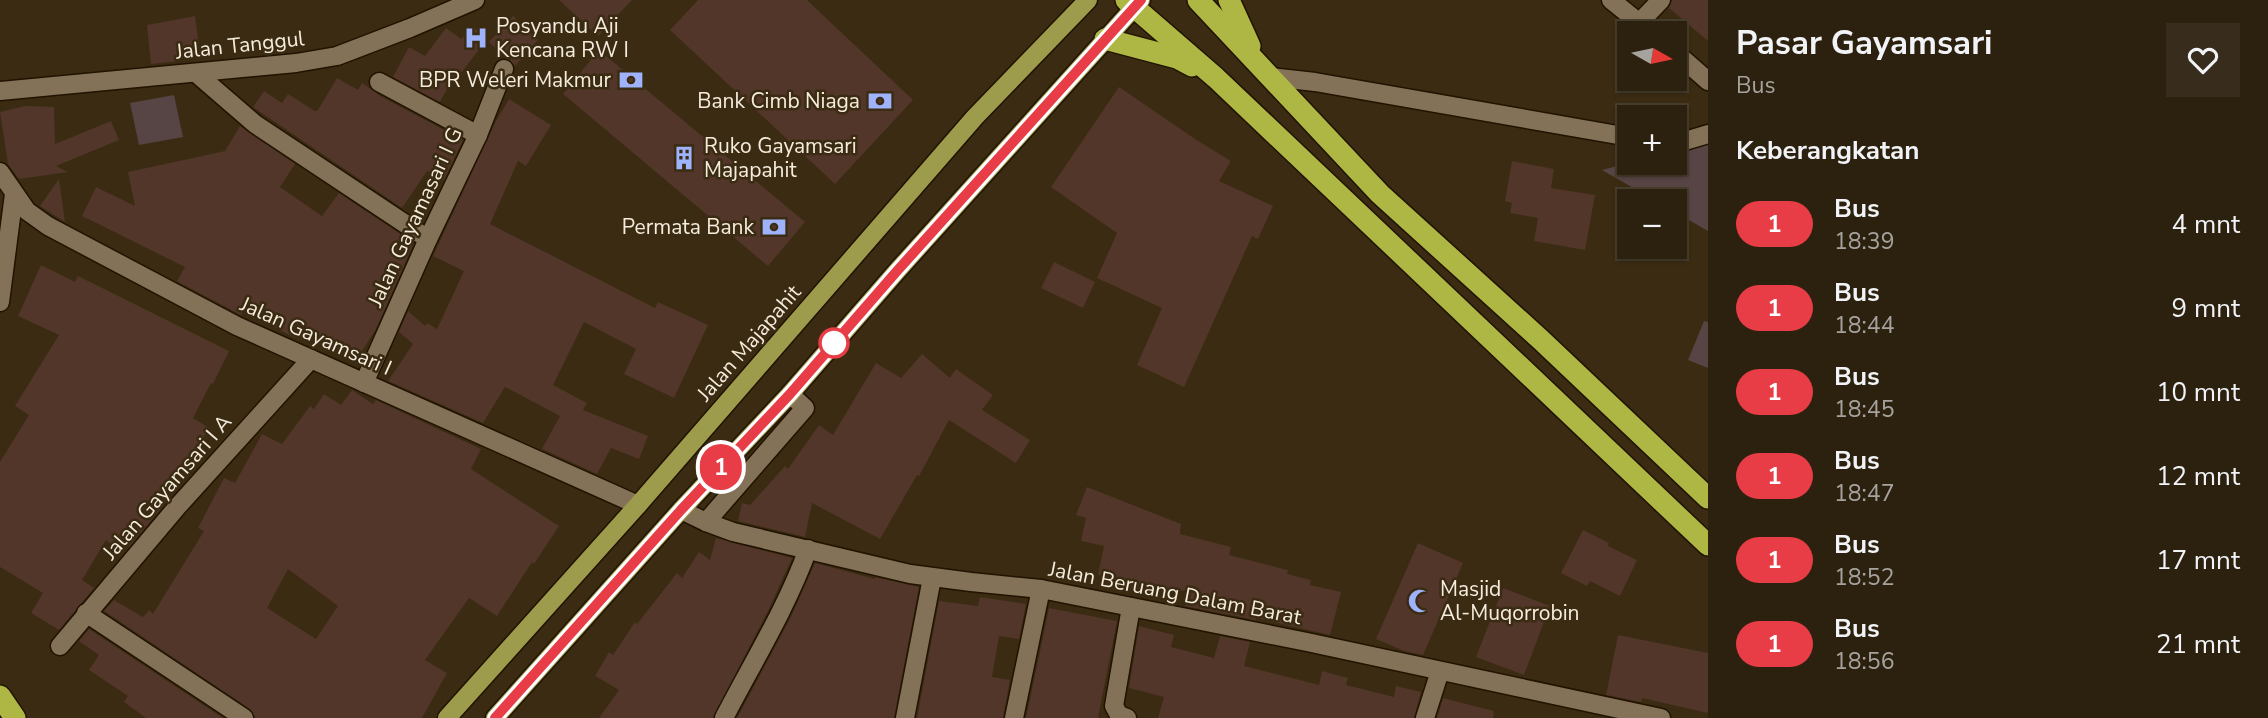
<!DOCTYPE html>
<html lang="id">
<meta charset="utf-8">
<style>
:root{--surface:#2c200e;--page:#382d1c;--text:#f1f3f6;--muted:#a6a39e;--line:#483e2e}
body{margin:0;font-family:"Nunito Sans",sans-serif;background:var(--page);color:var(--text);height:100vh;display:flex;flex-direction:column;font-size:26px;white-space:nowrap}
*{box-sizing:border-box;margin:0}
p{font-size:23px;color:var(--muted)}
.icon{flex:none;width:38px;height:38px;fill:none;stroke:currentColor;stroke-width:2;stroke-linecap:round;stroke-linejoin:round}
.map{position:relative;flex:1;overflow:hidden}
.panel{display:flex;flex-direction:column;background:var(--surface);width:560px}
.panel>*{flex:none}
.badge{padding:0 14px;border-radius:23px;font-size:24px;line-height:46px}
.needle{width:46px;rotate:99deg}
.tools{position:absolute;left:1617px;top:21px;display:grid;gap:14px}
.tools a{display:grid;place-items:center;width:70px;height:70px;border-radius:0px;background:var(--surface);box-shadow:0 2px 5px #0004,0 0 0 2px var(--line);font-size:35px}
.map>.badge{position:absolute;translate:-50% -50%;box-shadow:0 0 0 4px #fff}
h2{padding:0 28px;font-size:26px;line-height:63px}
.round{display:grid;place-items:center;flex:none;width:74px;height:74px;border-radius:0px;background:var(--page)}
.overview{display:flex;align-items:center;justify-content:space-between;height:119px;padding:0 28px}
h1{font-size:33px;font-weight:700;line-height:52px}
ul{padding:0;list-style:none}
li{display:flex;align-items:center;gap:21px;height:84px;padding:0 28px}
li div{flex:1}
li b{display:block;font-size:26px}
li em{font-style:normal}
li .badge{min-width:77px;font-weight:700;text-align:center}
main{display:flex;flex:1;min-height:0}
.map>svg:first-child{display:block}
.green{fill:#574445}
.building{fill:#513629;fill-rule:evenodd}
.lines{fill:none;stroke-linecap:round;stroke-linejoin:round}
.street-casing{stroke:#211300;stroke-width:21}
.primary-casing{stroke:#211300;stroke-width:21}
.highway-casing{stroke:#211300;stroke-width:24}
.street{stroke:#837257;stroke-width:18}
.primary{stroke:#9d9b4c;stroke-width:18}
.highway{stroke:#afb744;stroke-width:21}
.line-casing{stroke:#fff;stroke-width:16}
.line{stroke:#e83d46;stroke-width:10}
.stop-dot{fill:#fff;stroke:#e83d46;stroke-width:3.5}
.labels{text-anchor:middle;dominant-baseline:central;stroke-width:5;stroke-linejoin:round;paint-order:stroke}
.poi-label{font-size:21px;fill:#f5ecdd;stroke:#3a2b12;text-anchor:start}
.street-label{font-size:21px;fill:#f5ecdd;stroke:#3a2b12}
</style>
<main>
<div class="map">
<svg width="1708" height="718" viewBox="0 0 1708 718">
<rect width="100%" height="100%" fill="#3a2b12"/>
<g class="green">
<path d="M174,95L183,137L139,145L130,103Z"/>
<path d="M1708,143V231L1675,212V201H1656L1602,170L1629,163H1675V152Z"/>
<path d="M1704,321L1708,322V368L1688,360Z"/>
</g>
<g class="building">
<path d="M559,0H632L598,36Z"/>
<path d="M698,0H807L913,100L835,184L670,30Z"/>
<path d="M1672,0H1708V41L1669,8Z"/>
<path d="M195,16L200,53L178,56V61L151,64L147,25Z"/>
<path d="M513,16L538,40L515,66L489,42Z"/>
<path d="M474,27L486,40L462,72L458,69L440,102L393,77L409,47L425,56L446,28L461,39Z"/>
<path d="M599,50L805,222L768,266L563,94Z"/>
<path d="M337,78L358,90L362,83L382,97L463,140L444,180L427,171L402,208L253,107L264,91L282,103L288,94L315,111L318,110Z"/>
<path d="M1119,87L1195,139L1231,161L1219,181L1273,206L1258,239L1252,236L1184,387L1137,365L1162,308L1097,278L1117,233L1051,187Z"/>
<path d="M509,99L551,125L526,166L518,161L490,224L655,308L658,302L708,325L674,398L624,374L636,349L584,322L553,385L587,403L583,410L648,436L639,459L611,448L597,474L542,449L560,416L505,387L483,423L388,381L413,344L399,332L408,311L425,326L427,323L437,329L464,271L433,256L496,121Z"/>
<path d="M25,106L54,107L55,144L111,121L119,140L56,166L68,172L19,179L8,164L0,112Z"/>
<path d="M240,126L295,164L280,187L322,216L339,193L414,243L376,329L355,362L300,327L295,338L243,311L241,315L182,284L177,281L185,267L82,216L96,187L135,206L128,172L225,151Z"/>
<path d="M1512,161L1554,169L1551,188L1595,195L1585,250L1534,241L1538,218L1510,213L1512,203L1505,201Z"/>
<path d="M59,179L65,222L40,206Z"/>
<path d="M1054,262L1095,282L1083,308L1041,288Z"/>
<path d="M41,265L75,282L78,276L229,351L213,384L211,383L193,418L209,428L195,452L191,450L164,505L129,547L116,538L112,545L106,540L82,580L94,588L59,630L31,613L43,593L0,567V462L29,415L15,406L59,335L18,316Z"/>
<path d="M922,354L950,378L956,369L993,395L982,410L1030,440L1016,463L949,420L919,476L917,475L880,539L812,503L805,537L738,521L742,503L750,505L785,466L788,469L819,425L833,435L876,363L901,378Z"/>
<path d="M352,390L373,404L376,400L481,449L471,469L559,526L534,564L532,562L497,616L469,598L425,660L447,673L422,718H255L250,709L104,611L114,600L143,617L149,610L153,614L204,531L198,528L224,478L235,483L262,434L282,444L310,406L314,409L324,394L341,405ZM288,569L338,606L316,639L267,608Z"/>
<path d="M1087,487L1181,524L1180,534L1231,547L1229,555L1288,570L1287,574L1311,580L1310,585L1341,592L1330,635L1256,618V620L1185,606L1188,591L1104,589L1107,577L1098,575L1104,546L1081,541L1086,518L1076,515Z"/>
<path d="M1583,530L1609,543L1608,546L1637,560L1620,596L1590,581L1587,586L1561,573Z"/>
<path d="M716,538L792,558L769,609L713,718H599L619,690L595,676L609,652L613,655L635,622L637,624L677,573L682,578L699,552L710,560Z"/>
<path d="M1418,543L1463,563L1423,655L1404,651L1376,639Z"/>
<path d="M815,563L875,579V577L919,587L894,718H737L790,619Z"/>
<path d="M1503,588L1550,606L1524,675L1476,657Z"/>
<path d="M980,597L1026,604L1019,639L999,636L992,677L1010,680L1003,718H917L939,601L978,606Z"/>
<path d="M1049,608L1117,621L1098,718H1026Z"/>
<path d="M1139,626L1174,635L1171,647L1214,658L1220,636L1250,642L1244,666L1319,685L1322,671L1348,678L1346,685L1394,697L1396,686L1421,692L1414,718H1158L1164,697L1129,688Z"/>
<path d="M89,629L223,718H146L124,702L128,696L89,670L99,655L79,641Z"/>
<path d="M1618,635L1708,653V713L1642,698L1641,702L1606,695Z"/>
<path d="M1443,698L1494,711L1493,718H1437Z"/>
</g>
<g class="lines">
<g class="street-casing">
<g id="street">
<path d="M1611,0L1652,33"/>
<path d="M1639,23L1661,0"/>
<path d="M1675,52L1708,81"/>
<path d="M196,73L255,124L428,239"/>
<path d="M1270,77L1315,82L1629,137"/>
<path d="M379,82L478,135"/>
<path d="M0,91L296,63L337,56L410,28L475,0"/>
<path d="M1675,144L1708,134"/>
<path d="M0,172L27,211L48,226L237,326L638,505"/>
<path d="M0,302L14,194"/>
<path d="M364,383L428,239L478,135L504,69"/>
<path d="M681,510L706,522L733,532L910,574L971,582L1041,589L1307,642L1661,718"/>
<path d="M706,522L805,408L790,394"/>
<path d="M86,613L244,718"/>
<path d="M60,646L178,506L311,359"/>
<path d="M724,718C753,662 786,609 808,549"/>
<path d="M905,718L932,578"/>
<path d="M1014,718L1041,589"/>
<path d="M1127,718L1119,715L1114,706L1131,607"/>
<path d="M1425,718L1440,671"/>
</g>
</g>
<g class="primary-casing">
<g id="primary">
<path d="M447,718L638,505L975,117L1088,0"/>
<path d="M495,718L681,510L790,394L897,271L1141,0"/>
</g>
</g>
<g class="highway-casing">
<g id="highway">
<path d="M1126,0L1216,78L1708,545"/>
<path d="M1198,0L1380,194L1540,339L1708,498"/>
<path d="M1229,0L1250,46"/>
<path d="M1105,39L1177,58L1192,66"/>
<path d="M0,696L15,718"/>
</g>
</g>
<use href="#street" class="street"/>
<use href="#primary" class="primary"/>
<use href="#highway" class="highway"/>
</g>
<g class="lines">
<g class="line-casing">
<path id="line" d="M495,718L681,510L790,394L897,271L1141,0"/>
</g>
<use href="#line" class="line"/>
</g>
<defs>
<g id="hospital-bare" transform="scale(1.89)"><path d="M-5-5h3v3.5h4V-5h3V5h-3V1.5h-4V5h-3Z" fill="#9fb3fd" stroke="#3a2b12" stroke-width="2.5" paint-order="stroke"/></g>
<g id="bank-bare" transform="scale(1.89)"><path d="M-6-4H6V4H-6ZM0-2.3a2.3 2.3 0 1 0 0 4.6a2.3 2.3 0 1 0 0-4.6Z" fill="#9fb3fd" stroke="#3a2b12" stroke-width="2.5" paint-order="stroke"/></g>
<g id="building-bare" transform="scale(1.89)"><path d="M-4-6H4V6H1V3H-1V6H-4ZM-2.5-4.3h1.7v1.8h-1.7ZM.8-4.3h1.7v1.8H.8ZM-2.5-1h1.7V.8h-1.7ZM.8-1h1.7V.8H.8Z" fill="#9fb3fd" stroke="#3a2b12" stroke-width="2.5" paint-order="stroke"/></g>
<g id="mosque-bare" transform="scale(1.89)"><path d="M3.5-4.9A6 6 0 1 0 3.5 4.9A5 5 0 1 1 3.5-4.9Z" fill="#9fb3fd" stroke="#3a2b12" stroke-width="2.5" paint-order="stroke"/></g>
</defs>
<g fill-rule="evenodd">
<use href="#hospital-bare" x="476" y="38"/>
<use href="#bank-bare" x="631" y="80"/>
<use href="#bank-bare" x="880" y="101"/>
<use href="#building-bare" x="684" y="158"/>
<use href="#bank-bare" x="774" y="227"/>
<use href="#mosque-bare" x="1420" y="601"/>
</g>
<circle class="stop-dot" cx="834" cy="343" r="14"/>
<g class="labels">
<g class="poi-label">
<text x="496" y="26">Posyandu Aji<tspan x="496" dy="24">Kencana RW I</tspan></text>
<text x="611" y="80" text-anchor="end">BPR Weleri Makmur</text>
<text x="860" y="101" text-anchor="end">Bank Cimb Niaga</text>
<text x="704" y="146">Ruko Gayamsari<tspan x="704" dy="24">Majapahit</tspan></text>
<text x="754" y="227" text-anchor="end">Permata Bank</text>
<text x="1440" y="589">Masjid<tspan x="1440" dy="24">Al-Muqorrobin</tspan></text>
</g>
<g class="street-label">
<text transform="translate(240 45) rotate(-6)">Jalan Tanggul</text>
<text transform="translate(415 217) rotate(-65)">Jalan Gayamasari I G</text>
<text transform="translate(316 336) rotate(24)">Jalan Gayamsari I</text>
<text transform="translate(749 343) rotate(-49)">Jalan Majapahit</text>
<text transform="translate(167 487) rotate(-49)">Jalan Gayamsari I A</text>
<text transform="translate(1175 593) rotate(11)">Jalan Beruang Dalam Barat</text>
</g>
</g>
</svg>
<div class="tools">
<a><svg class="needle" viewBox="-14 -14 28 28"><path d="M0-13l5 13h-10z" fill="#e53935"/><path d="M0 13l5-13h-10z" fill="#a6a39e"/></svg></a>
<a>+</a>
<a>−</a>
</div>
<b class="badge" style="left:721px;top:467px;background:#e83d46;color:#fff">1</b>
</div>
<section class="panel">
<div class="overview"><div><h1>Pasar Gayamsari</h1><p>Bus</p></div><a class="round"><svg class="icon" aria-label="heart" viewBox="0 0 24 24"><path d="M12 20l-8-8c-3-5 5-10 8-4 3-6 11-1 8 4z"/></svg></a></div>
<h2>Keberangkatan</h2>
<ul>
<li><span class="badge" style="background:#e83d46;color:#fff">1</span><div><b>Bus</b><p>18:39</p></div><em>4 mnt</em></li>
<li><span class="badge" style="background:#e83d46;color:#fff">1</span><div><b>Bus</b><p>18:44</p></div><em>9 mnt</em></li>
<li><span class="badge" style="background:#e83d46;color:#fff">1</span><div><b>Bus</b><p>18:45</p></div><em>10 mnt</em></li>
<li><span class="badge" style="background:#e83d46;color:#fff">1</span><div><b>Bus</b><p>18:47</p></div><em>12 mnt</em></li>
<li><span class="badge" style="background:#e83d46;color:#fff">1</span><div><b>Bus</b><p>18:52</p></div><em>17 mnt</em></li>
<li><span class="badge" style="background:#e83d46;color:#fff">1</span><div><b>Bus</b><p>18:56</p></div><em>21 mnt</em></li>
</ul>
</section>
</main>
